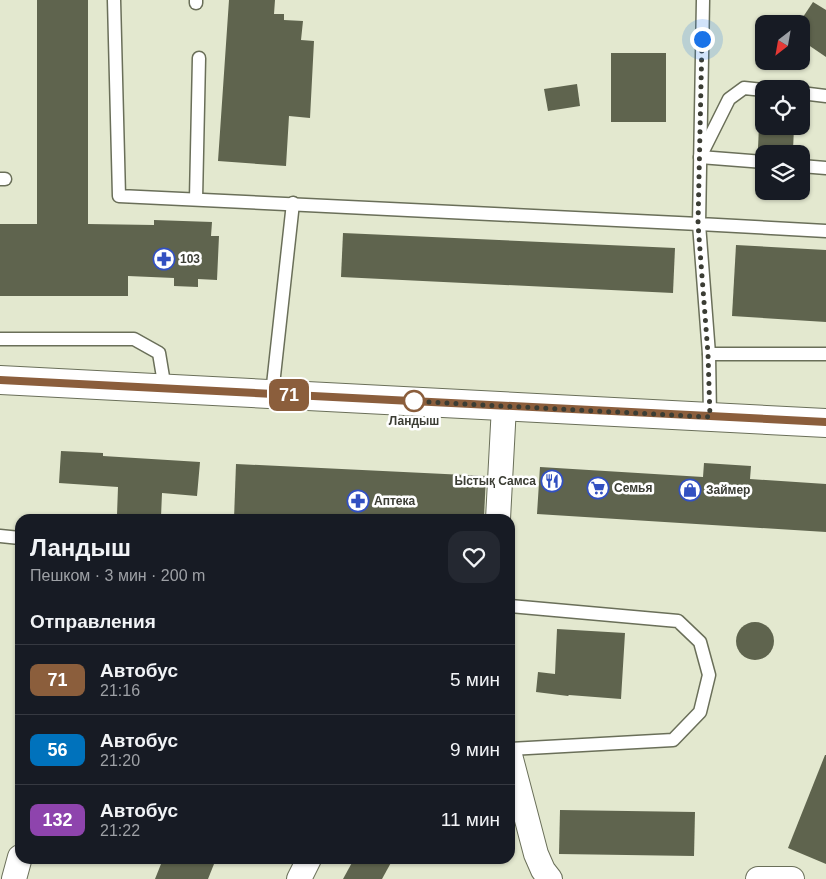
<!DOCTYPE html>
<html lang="ru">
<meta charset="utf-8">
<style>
:root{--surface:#171b24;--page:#242831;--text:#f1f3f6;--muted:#9ea1a6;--line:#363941}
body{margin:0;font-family:Arial,sans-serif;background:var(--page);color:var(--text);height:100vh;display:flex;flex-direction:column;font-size:19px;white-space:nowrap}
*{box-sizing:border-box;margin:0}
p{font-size:16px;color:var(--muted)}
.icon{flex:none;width:28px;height:28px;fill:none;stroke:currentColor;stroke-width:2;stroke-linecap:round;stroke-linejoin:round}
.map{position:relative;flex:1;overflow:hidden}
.side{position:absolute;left:15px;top:514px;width:500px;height:350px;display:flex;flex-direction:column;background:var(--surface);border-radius:15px;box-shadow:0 1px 4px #0004}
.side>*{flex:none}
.badge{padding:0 10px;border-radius:8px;font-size:18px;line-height:32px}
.needle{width:32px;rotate:211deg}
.controls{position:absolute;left:755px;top:15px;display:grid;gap:10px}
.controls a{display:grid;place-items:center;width:55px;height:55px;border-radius:10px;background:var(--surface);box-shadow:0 1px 4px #0004;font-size:25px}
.you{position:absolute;width:25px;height:25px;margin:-12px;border:4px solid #fff;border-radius:50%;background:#1a73e8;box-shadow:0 0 0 8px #1a73e833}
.map>.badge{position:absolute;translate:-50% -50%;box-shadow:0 0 0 2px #fff}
h2{padding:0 15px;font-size:19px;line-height:45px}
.round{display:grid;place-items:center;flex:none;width:52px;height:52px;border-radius:15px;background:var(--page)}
.headline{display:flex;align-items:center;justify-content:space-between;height:85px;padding:0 15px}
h1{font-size:24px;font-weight:700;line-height:38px}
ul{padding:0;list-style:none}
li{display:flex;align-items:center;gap:15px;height:70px;padding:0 15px;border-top:1px solid var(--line)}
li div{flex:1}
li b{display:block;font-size:19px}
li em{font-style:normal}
li .badge{min-width:55px;font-weight:700;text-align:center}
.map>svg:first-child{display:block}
.building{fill:#5f644e}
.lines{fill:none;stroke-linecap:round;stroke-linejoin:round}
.service-casing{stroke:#6a6f59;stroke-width:15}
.minor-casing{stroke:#6a6f59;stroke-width:26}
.primary-casing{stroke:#6a6f59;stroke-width:30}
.service{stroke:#fff;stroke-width:12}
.minor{stroke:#fff;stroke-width:24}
.primary{stroke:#fff;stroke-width:28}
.line-casing{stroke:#fff;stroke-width:11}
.line{stroke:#8b5e3c;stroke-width:8}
.walk{stroke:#3b3d34;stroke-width:5;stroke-dasharray:0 9}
.stop-dot{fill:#fff;stroke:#8b5e3c;stroke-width:2.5}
.labels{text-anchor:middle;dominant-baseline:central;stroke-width:5;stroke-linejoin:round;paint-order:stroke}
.poi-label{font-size:12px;font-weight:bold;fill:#3b3d34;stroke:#fff;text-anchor:start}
.stop-label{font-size:12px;font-weight:bold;fill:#3b3d34;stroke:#fff}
</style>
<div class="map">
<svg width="826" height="879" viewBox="0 0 826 879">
<rect width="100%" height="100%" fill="#e3e8cf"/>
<g class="building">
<path d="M37,0H88V224L154,225V220L212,222L211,236H219L217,280L198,279V287L174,286V278L128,276V296H0V224H37Z"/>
<path d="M229,0H275L274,14H284V20L303,21L301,40L314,41L310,118L289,116L286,166L218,161Z"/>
<path d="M813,2L826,10V57L801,40V20Z"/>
<rect x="611" y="53" width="55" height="69"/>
<path d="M577,84L580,106L548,111L544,89Z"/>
<path d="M759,126L794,127L793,150L758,148Z"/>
<path d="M343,233L675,248L673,293L341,277Z"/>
<path d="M736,245L826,250V322L732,316Z"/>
<path d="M61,451L103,453V456L200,462L197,496L162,493L161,517L117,515L118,487L59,483Z"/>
<path d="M704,463L751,466L750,479L826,484V532L537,514L540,467L703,477Z"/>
<path d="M236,464L486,476L484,517L234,519Z"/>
<circle cx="755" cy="641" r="19"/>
<path d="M557,629L625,633L621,699L569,695L568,696L536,692L538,672L555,674Z"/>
<path d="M825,755H826V864L788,848Z"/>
<path d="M560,810L695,812L694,856L559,854Z"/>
<path d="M163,859H216L208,879H155Z"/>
<path d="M354,859H393L382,879H343Z"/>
</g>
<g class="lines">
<g class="service-casing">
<g id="service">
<path d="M114,0L119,196L699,224L709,354L710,417"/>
<path d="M703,0L699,224L826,231"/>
<path d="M196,3V0"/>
<path d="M764,90L744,88L729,99L700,157L764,162"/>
<path d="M801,93L826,96"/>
<path d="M801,166L826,168"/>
<path d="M0,179H5"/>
<path d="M196,199L199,58"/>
<path d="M0,339H134L159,353L165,389"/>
<path d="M709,354H826"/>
<path d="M272,394L293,203"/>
<path d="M0,536L20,538"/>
<path d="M510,606L678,621L700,642L709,675L700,712L673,740L510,749"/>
</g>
</g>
<g class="minor-casing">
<g id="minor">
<path d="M498,519L504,406"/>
<path d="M510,755L536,854L543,870L550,879"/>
<path d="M14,879L20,857"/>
<path d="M299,879L309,859"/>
<path d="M758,879H792"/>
</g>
</g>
<g class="primary-casing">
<path id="primary" d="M0,380L826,423"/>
</g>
<use href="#service" class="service"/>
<use href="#minor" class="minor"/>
<use href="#primary" class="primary"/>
</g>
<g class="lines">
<g class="line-casing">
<path id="line" d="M0,380L826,422"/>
</g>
<use href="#line" class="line"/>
<path class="walk" d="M414,401H408L710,417L708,354L698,224L702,39"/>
</g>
<defs>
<g id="pharmacy-ring" transform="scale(1.125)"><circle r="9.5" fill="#fff" stroke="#3250c1" stroke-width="1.5"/><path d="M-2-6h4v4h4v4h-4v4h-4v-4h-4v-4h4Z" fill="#3250c1"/></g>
<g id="restaurant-ring" transform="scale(1.125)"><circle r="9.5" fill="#fff" stroke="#3250c1" stroke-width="1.5"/><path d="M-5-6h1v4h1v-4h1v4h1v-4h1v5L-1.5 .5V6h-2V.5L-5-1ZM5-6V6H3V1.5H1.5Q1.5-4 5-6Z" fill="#3250c1"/></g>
<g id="supermarket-ring" transform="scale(1.125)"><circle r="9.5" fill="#fff" stroke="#3250c1" stroke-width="1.5"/><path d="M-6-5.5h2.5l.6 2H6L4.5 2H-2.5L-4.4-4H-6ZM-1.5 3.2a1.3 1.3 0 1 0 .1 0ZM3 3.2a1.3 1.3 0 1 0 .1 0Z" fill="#3250c1"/></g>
<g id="shop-ring" transform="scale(1.125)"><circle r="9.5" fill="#fff" stroke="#3250c1" stroke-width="1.5"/><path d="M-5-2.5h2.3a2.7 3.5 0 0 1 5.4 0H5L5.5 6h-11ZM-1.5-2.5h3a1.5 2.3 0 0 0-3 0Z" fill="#3250c1"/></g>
</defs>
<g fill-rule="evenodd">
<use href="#pharmacy-ring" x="164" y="259"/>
<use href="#restaurant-ring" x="552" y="481"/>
<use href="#supermarket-ring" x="598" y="488"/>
<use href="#shop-ring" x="690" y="490"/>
<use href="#pharmacy-ring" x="358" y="501"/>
</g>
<circle class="stop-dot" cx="414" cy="401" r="10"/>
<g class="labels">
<g class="poi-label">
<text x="180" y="259">103</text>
<text x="536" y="481" text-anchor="end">Ыстық Самса</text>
<text x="614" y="488">Семья</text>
<text x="706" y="490">Займер</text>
<text x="374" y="501">Аптека</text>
</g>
<g class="stop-label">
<text x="414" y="421">Ландыш</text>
</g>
</g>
</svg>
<div class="controls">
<a><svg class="needle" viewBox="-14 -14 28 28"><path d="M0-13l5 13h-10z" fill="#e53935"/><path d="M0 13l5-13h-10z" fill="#9ea1a6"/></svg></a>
<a><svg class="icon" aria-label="locate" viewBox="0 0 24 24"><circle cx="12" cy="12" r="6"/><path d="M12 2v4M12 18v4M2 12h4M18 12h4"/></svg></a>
<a><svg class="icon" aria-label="layers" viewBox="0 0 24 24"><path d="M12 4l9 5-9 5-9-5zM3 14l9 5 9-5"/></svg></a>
</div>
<div class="you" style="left:702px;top:39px"></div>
<b class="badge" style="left:289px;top:395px;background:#8b5e3c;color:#fff">71</b>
<section class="side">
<div class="headline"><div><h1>Ландыш</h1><p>Пешком · 3 мин · 200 m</p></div><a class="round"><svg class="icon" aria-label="heart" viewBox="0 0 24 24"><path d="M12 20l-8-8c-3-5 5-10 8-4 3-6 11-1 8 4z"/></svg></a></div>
<h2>Отправления</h2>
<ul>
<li><span class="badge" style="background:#8b5e3c;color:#fff">71</span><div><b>Автобус</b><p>21:16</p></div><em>5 мин</em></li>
<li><span class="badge" style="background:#0072bc;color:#fff">56</span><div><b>Автобус</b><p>21:20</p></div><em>9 мин</em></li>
<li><span class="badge" style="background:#8e44ad;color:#fff">132</span><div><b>Автобус</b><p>21:22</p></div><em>11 мин</em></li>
</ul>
</section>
</div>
